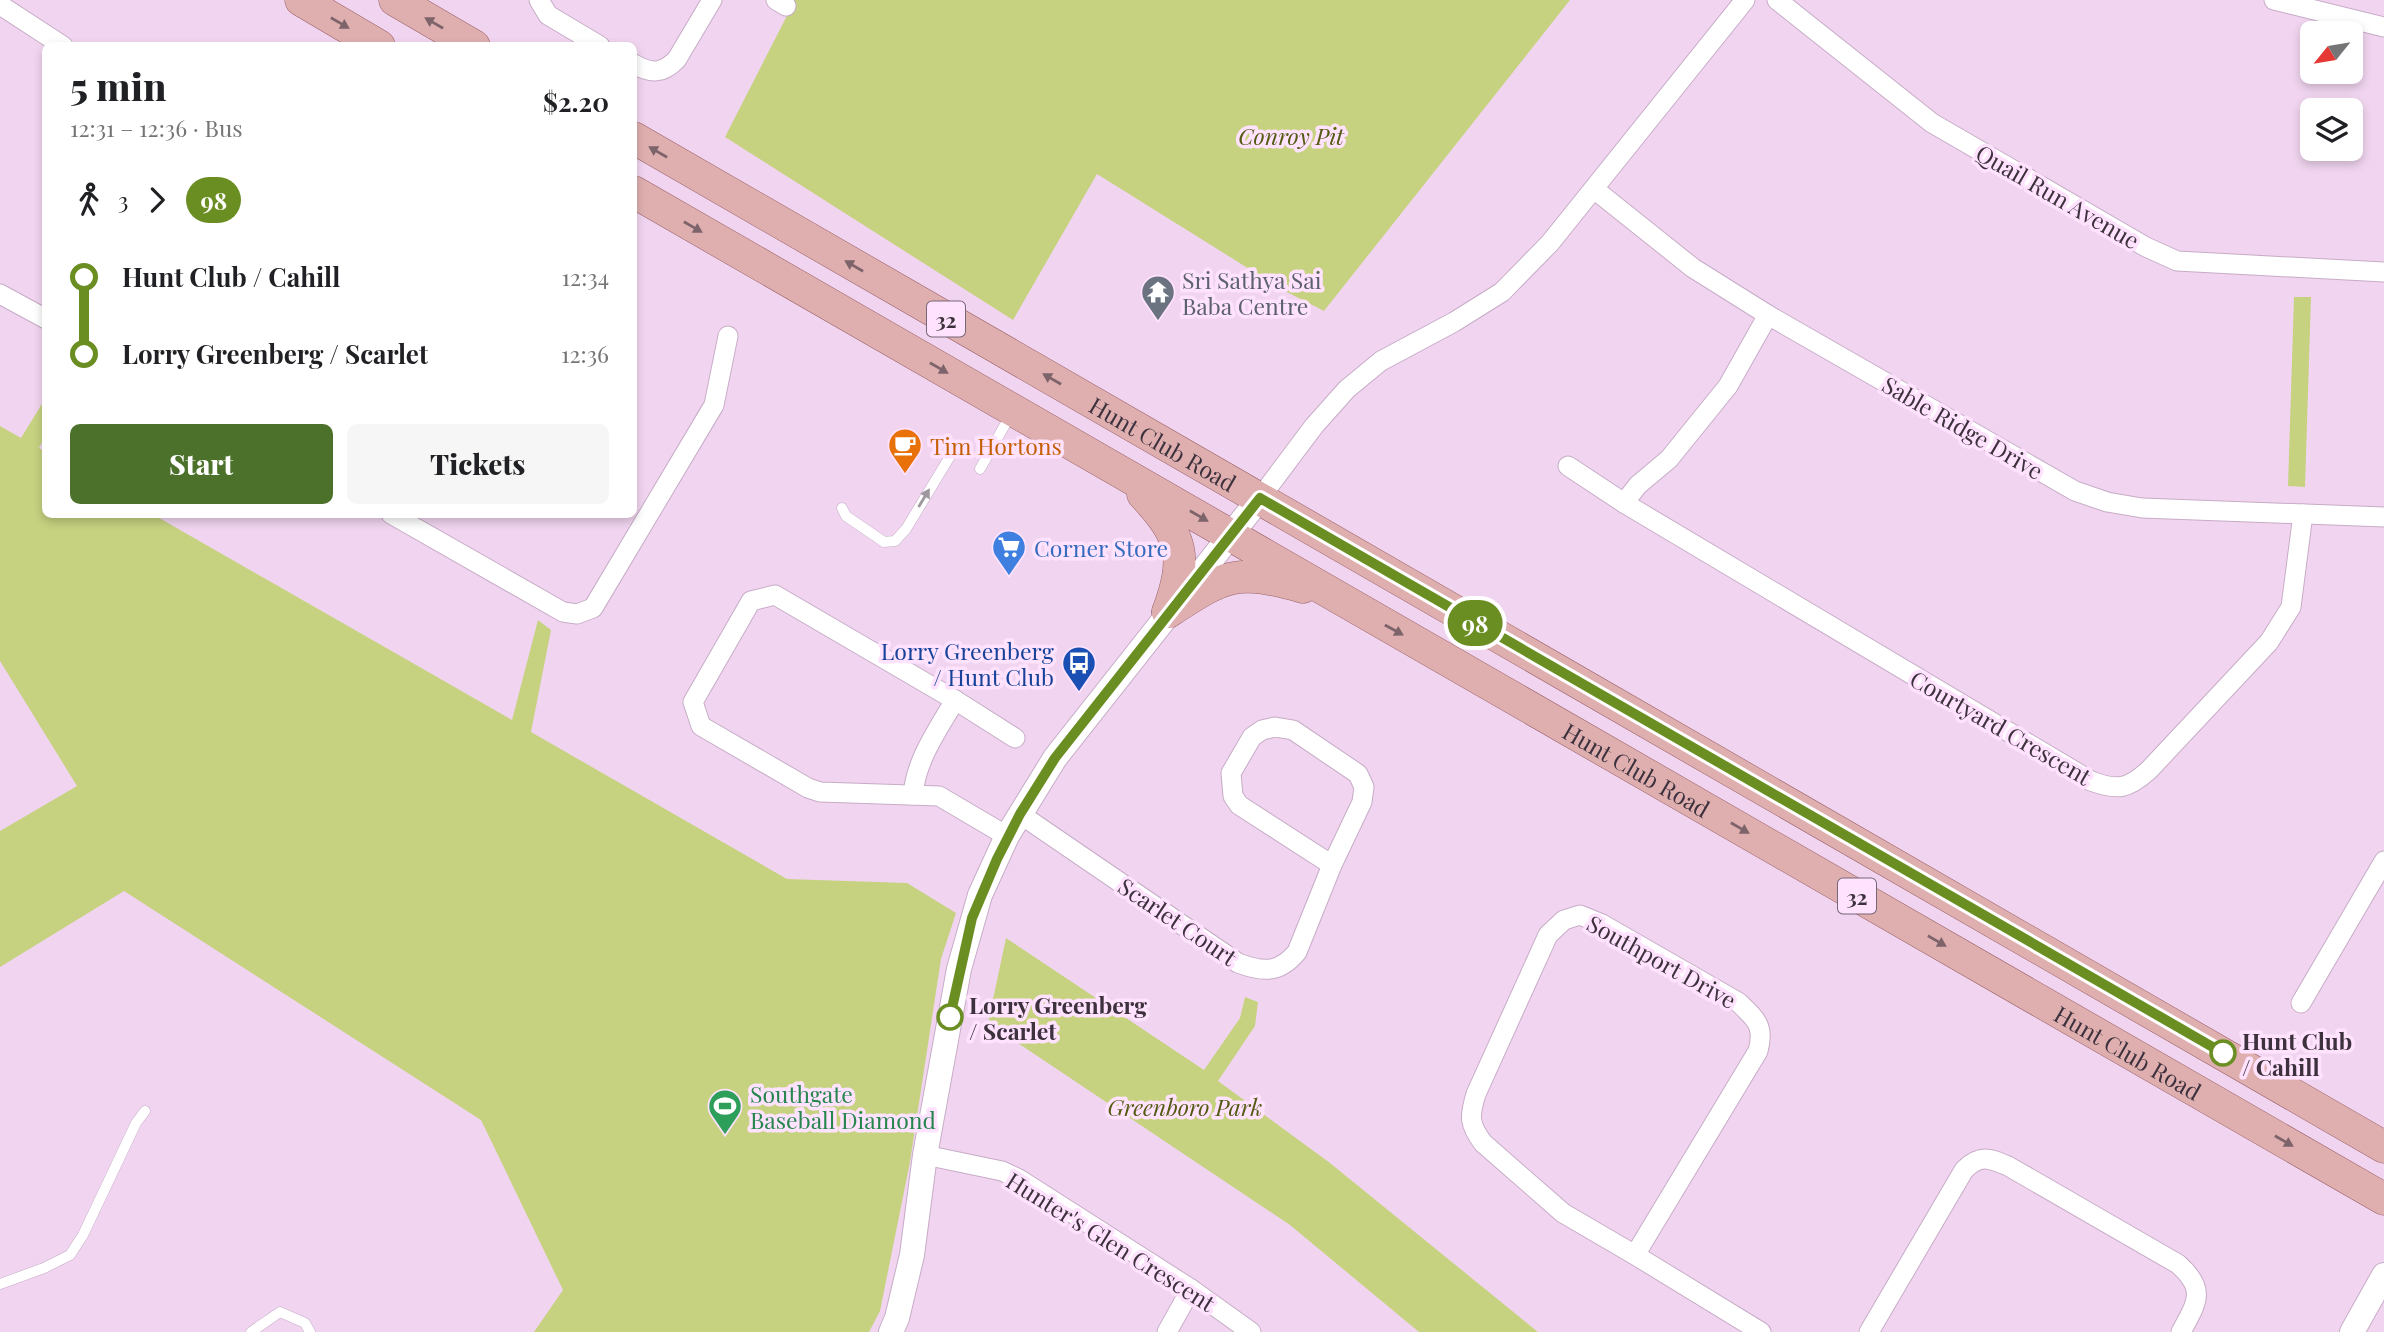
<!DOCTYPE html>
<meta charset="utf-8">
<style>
:root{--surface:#fff;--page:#f6f6f6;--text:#202124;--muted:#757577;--accent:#4c712b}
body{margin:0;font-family:"Playfair Display",serif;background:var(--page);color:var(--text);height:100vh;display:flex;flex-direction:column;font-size:26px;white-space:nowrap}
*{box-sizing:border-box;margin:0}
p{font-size:23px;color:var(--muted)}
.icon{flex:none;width:38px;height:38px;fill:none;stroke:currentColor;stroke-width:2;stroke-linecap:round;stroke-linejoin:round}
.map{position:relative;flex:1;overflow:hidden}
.sheet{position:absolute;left:42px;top:42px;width:595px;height:476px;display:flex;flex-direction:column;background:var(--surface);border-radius:10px;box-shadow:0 4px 10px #0003}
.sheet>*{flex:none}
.badge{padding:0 14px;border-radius:23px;font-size:24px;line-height:46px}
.needle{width:46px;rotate:240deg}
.controls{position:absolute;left:2300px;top:21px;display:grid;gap:14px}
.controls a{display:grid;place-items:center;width:63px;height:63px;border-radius:10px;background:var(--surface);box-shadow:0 4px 10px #0003;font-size:35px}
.map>.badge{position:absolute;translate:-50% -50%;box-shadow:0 0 0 4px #fff}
.legs{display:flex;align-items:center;gap:10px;height:77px;padding:0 28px;font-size:23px}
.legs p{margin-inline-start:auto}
.summary{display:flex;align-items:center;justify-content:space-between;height:119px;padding:0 28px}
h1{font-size:38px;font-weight:800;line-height:52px}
.button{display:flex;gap:14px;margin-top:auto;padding:14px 28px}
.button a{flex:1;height:80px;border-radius:10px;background:var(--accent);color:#fff;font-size:28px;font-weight:800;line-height:80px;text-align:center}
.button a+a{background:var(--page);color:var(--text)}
ul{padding:0 28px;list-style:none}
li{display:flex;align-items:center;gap:24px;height:77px;font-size:26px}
li i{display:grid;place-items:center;width:10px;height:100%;margin:0 9px;background:currentColor}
li i::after{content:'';width:18px;height:18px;margin:-9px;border:5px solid;border-radius:50%;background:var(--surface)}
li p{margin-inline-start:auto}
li:first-child i{background:linear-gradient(#0000 50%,currentColor 0)}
li:last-child i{background:linear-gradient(currentColor 50%,#0000 0)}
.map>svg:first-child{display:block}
.green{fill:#c6d280}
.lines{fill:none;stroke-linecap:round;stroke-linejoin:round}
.service-casing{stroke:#c7acc7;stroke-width:11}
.minor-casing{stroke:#c7acc7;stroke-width:21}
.tertiary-casing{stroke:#c7acc7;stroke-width:26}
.primary-casing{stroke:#986066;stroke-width:33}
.service{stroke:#fff;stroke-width:10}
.minor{stroke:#fff;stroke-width:19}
.tertiary{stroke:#fff;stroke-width:24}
.primary{stroke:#dfafb0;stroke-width:32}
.oneway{fill:#7d636a}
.oneway2{fill:#9e989e}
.line-1-casing{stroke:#fff;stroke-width:16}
.line-1{stroke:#6b8e23;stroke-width:10}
.stop-1-dot{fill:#fff;stroke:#6b8e23;stroke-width:3.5}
.labels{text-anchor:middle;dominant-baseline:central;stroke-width:7;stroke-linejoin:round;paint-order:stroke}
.shield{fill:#ffe2fe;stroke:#766676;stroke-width:2}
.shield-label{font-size:21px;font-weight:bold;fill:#3c313c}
.park-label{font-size:23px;font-style:italic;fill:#535a11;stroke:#ffe2fe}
.street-label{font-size:23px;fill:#3c313c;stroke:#ffe2fe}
.worship-label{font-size:23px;fill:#5b616d;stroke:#ffe2fe;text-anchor:start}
.food-label{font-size:23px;fill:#c56008;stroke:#ffe2fe;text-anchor:start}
.shop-label{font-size:23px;fill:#366cbe;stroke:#ffe2fe;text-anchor:start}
.transit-label{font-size:23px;fill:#164399;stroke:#ffe2fe;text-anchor:end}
.stop-label{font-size:23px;font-weight:bold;fill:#3c313c;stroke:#ffe2fe;text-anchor:start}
.leisure-label{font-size:23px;fill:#27864d;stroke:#ffe2fe;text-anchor:start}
</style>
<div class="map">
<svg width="2384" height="1332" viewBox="0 0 2384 1332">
<rect width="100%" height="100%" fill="#f1d5f0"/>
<g class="green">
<path d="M795,0H1570L1324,311L1283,290L1097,174L1013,320L725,137Z"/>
<path d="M2294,297H2311L2305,487L2288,486Z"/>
<path d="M45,399V437L39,448L45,452L46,514L154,515L512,720L538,620L551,630L531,732L787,879L907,883L956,913L941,959L910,1162L880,1311L869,1332H534L563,1290L481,1120L124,891L0,967V831L77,786L0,661V426L21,438Z"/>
<path d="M1006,938L1204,1070L1240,1018L1245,997L1258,1002L1255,1026L1218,1081L1330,1163L1538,1332H1419L1290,1225L988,1023Z"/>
</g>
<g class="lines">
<g class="service-casing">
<g id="service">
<path d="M980,469L1011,414"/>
<path d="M842,508L846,516L884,542L895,541L906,529L952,453"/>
<path d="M0,1284L44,1268L70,1255L83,1235L136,1123L145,1111"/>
<path d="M251,1332L280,1312L305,1323L310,1332"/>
</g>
</g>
<g class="minor-casing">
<g id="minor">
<path d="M539,0L548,15L600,46"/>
<path d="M776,0L786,6"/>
<path d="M1777,0L1932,123L2146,247L2177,261L2384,272"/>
<path d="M2274,0L2384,27"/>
<path d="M0,5L63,46"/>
<path d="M634,64C651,74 663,74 677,59L712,0"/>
<path d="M1594,189L1693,268L1768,315L2075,491L2107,502L2142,508L2384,517"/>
<path d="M0,294L46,319"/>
<path d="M1568,466L1624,503L2091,781C2118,791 2128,789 2149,770L2269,642L2291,607L2303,514"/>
<path d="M1260,498L1314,426L1347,389L1381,361L1454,322L1502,292L1550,243L1745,0"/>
<path d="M1624,503L1638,485L1669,459L1728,386L1768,315"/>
<path d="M391,514L563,612L577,614L593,608L714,405L728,336"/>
<path d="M913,795C916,759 938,730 955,700"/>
<path d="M1020,814L1238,963C1262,972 1279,974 1297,952L1332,865L1362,802L1364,787L1358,774L1293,730L1275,727L1262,730L1252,737L1231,773L1233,796L1239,805L1332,865"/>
<path d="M1007,836L939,796L820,792L808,788L701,726L693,702L751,601L775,595L955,700L1015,738"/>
<path d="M2301,1003L2384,861"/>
<path d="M925,1155L1002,1171L1019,1179L1191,1289L1251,1332"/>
<path d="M1635,1255L1758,1051C1765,1026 1756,1019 1738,1002L1602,924L1580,915L1564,920L1548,935L1476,1094C1469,1117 1469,1124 1483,1143L1563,1213L1635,1255L1761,1332"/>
<path d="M1167,1332L1191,1289"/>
<path d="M1869,1332L1964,1170C1980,1154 1989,1158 2008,1166L2178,1264C2207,1290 2197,1302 2181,1332"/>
</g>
</g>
<g class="tertiary-casing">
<g id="tertiary">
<path d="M891,1332L897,1318L912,1255L925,1155L959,969L980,895L1007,836L1055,758L1260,498"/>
<path d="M2352,1332L2384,1275"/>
</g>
</g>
<g class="primary-casing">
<g id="primary">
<path d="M301,0L379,46"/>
<path d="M395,0L474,46"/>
<path id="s1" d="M634,138L2384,1147"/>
<path id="s2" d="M634,192L2384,1199"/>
<path d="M1143,494C1183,537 1188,557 1168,612"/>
<path d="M1168,612C1225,575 1235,568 1303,587"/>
</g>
</g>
<use href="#service" class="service"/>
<use href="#minor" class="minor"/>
<use href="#tertiary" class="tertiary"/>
<use href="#primary" class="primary"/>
</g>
<defs><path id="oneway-solid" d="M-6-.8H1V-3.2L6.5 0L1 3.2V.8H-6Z" transform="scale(1.75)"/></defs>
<g class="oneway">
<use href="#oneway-solid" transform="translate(340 23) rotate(30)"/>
<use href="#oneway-solid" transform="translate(434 23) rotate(-150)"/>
<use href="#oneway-solid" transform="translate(658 152) rotate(-150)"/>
<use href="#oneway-solid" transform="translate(693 227) rotate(30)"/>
<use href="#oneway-solid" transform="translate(854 266) rotate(-150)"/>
<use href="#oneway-solid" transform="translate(939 368) rotate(30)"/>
<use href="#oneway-solid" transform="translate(1052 379) rotate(-150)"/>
<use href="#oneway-solid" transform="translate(1199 516) rotate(30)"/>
<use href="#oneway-solid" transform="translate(1394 630) rotate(29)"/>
<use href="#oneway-solid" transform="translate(1740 828) rotate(30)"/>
<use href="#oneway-solid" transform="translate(1937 941) rotate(30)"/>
<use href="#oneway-solid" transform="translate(2284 1141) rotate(30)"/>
</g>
<use class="oneway2" href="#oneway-solid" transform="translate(924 498) rotate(-59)"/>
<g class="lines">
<g class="line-1-casing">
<path id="line-1" d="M950,1017L972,918L997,859L1020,814L1055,758L1260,498L2223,1053"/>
</g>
<use href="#line-1" class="line-1"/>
</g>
<defs>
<g id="temple-pin" transform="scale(1.75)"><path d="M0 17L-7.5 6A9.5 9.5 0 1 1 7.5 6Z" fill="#6b7280" stroke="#ffe2fe"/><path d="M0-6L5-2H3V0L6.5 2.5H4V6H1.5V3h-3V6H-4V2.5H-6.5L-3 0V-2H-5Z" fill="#fff"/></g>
<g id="cafe-pin" transform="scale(1.75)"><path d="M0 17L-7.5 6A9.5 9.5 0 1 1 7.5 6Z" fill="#e8710a" stroke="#ffe2fe"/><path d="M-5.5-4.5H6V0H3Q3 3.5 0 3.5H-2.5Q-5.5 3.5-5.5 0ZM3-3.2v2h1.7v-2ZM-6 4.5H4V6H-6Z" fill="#fff"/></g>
<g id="supermarket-pin" transform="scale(1.75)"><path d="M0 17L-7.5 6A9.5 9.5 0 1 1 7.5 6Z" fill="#3f7fe0" stroke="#ffe2fe"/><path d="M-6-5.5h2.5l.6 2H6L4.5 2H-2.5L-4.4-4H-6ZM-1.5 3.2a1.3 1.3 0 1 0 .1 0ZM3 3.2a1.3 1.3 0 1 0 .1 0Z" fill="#fff"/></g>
<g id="bus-pin" transform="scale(1.75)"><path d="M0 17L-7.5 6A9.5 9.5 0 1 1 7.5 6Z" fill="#1a4fb4" stroke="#ffe2fe"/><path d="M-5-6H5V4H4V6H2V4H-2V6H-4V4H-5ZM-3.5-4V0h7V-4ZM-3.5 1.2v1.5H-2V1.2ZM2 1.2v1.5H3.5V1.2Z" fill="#fff"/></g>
<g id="stadium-pin" transform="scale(1.75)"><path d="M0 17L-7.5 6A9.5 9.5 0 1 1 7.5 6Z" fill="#2e9e5b" stroke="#ffe2fe"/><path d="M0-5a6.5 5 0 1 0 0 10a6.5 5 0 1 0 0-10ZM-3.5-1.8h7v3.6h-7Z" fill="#fff"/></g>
</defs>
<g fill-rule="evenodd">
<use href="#temple-pin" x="1158" y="292"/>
<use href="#cafe-pin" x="905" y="445"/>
<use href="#supermarket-pin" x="1009" y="547"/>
<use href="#bus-pin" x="1079" y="663"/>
<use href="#stadium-pin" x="725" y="1106"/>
</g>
<g class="stop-1-dot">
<circle cx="950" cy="1017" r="12"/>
<circle cx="2223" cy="1053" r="12"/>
</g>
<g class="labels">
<g class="shield">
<rect x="927" y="301.5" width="38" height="35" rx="5"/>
<rect x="1838" y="878.5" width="38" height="35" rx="5"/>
</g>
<g class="shield-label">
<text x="946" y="319">32</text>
<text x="1857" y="896">32</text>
</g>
<g class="park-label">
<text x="1291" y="135">Conroy Pit</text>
<text x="1185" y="1106">Greenboro Park</text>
</g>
<g class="street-label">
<text transform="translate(2058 196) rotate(30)">Quail Run Avenue</text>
<text transform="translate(1963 427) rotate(30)">Sable Ridge Drive</text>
<text stroke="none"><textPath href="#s1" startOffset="611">Hunt Club Road</textPath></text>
<text transform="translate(2001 727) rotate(30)">Courtyard Crescent</text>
<text stroke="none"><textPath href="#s2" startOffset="1157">Hunt Club Road</textPath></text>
<text transform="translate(1178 921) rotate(34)">Scarlet Court</text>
<text transform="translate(1662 961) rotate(29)">Southport Drive</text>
<text stroke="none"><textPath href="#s2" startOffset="1724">Hunt Club Road</textPath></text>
<text transform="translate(1111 1241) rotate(32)">Hunter's Glen Crescent</text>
</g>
<g class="worship-label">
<text x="1182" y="279">Sri Sathya Sai<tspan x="1182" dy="26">Baba Centre</tspan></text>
</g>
<g class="food-label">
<text x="930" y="445">Tim Hortons</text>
</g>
<g class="shop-label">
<text x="1034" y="547">Corner Store</text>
</g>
<g class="transit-label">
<text x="1054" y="650">Lorry Greenberg<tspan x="1054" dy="26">/ Hunt Club</tspan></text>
</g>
<g class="stop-label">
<text x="969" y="1004">Lorry Greenberg<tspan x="969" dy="26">/ Scarlet</tspan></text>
<text x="2242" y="1040">Hunt Club<tspan x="2242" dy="26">/ Cahill</tspan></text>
</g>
<g class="leisure-label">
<text x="750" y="1093">Southgate<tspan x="750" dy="26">Baseball Diamond</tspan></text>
</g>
</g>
</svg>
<div class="controls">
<a><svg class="needle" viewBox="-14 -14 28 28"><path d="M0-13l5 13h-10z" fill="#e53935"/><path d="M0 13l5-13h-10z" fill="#757577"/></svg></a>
<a><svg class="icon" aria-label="layers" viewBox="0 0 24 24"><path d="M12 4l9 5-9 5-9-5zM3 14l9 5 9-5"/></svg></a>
</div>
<b class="badge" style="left:1475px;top:623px;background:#6b8e23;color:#fff">98</b>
<section class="sheet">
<div class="summary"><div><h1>5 min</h1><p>12:31 – 12:36 · Bus</p></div><b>$2.20</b></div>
<div class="legs"><svg class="icon" aria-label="walk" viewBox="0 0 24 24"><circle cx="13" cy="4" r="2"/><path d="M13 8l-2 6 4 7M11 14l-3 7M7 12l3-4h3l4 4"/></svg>3<svg class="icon" aria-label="forward" viewBox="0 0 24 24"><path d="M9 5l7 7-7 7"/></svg><b class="badge" style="background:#6b8e23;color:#fff">98</b></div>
<ul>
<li><i style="color:#6b8e23"></i><b>Hunt Club / Cahill</b><p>12:34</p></li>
<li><i style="color:#6b8e23"></i><b>Lorry Greenberg / Scarlet</b><p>12:36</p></li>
</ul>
<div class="button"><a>Start</a><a>Tickets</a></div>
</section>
</div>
